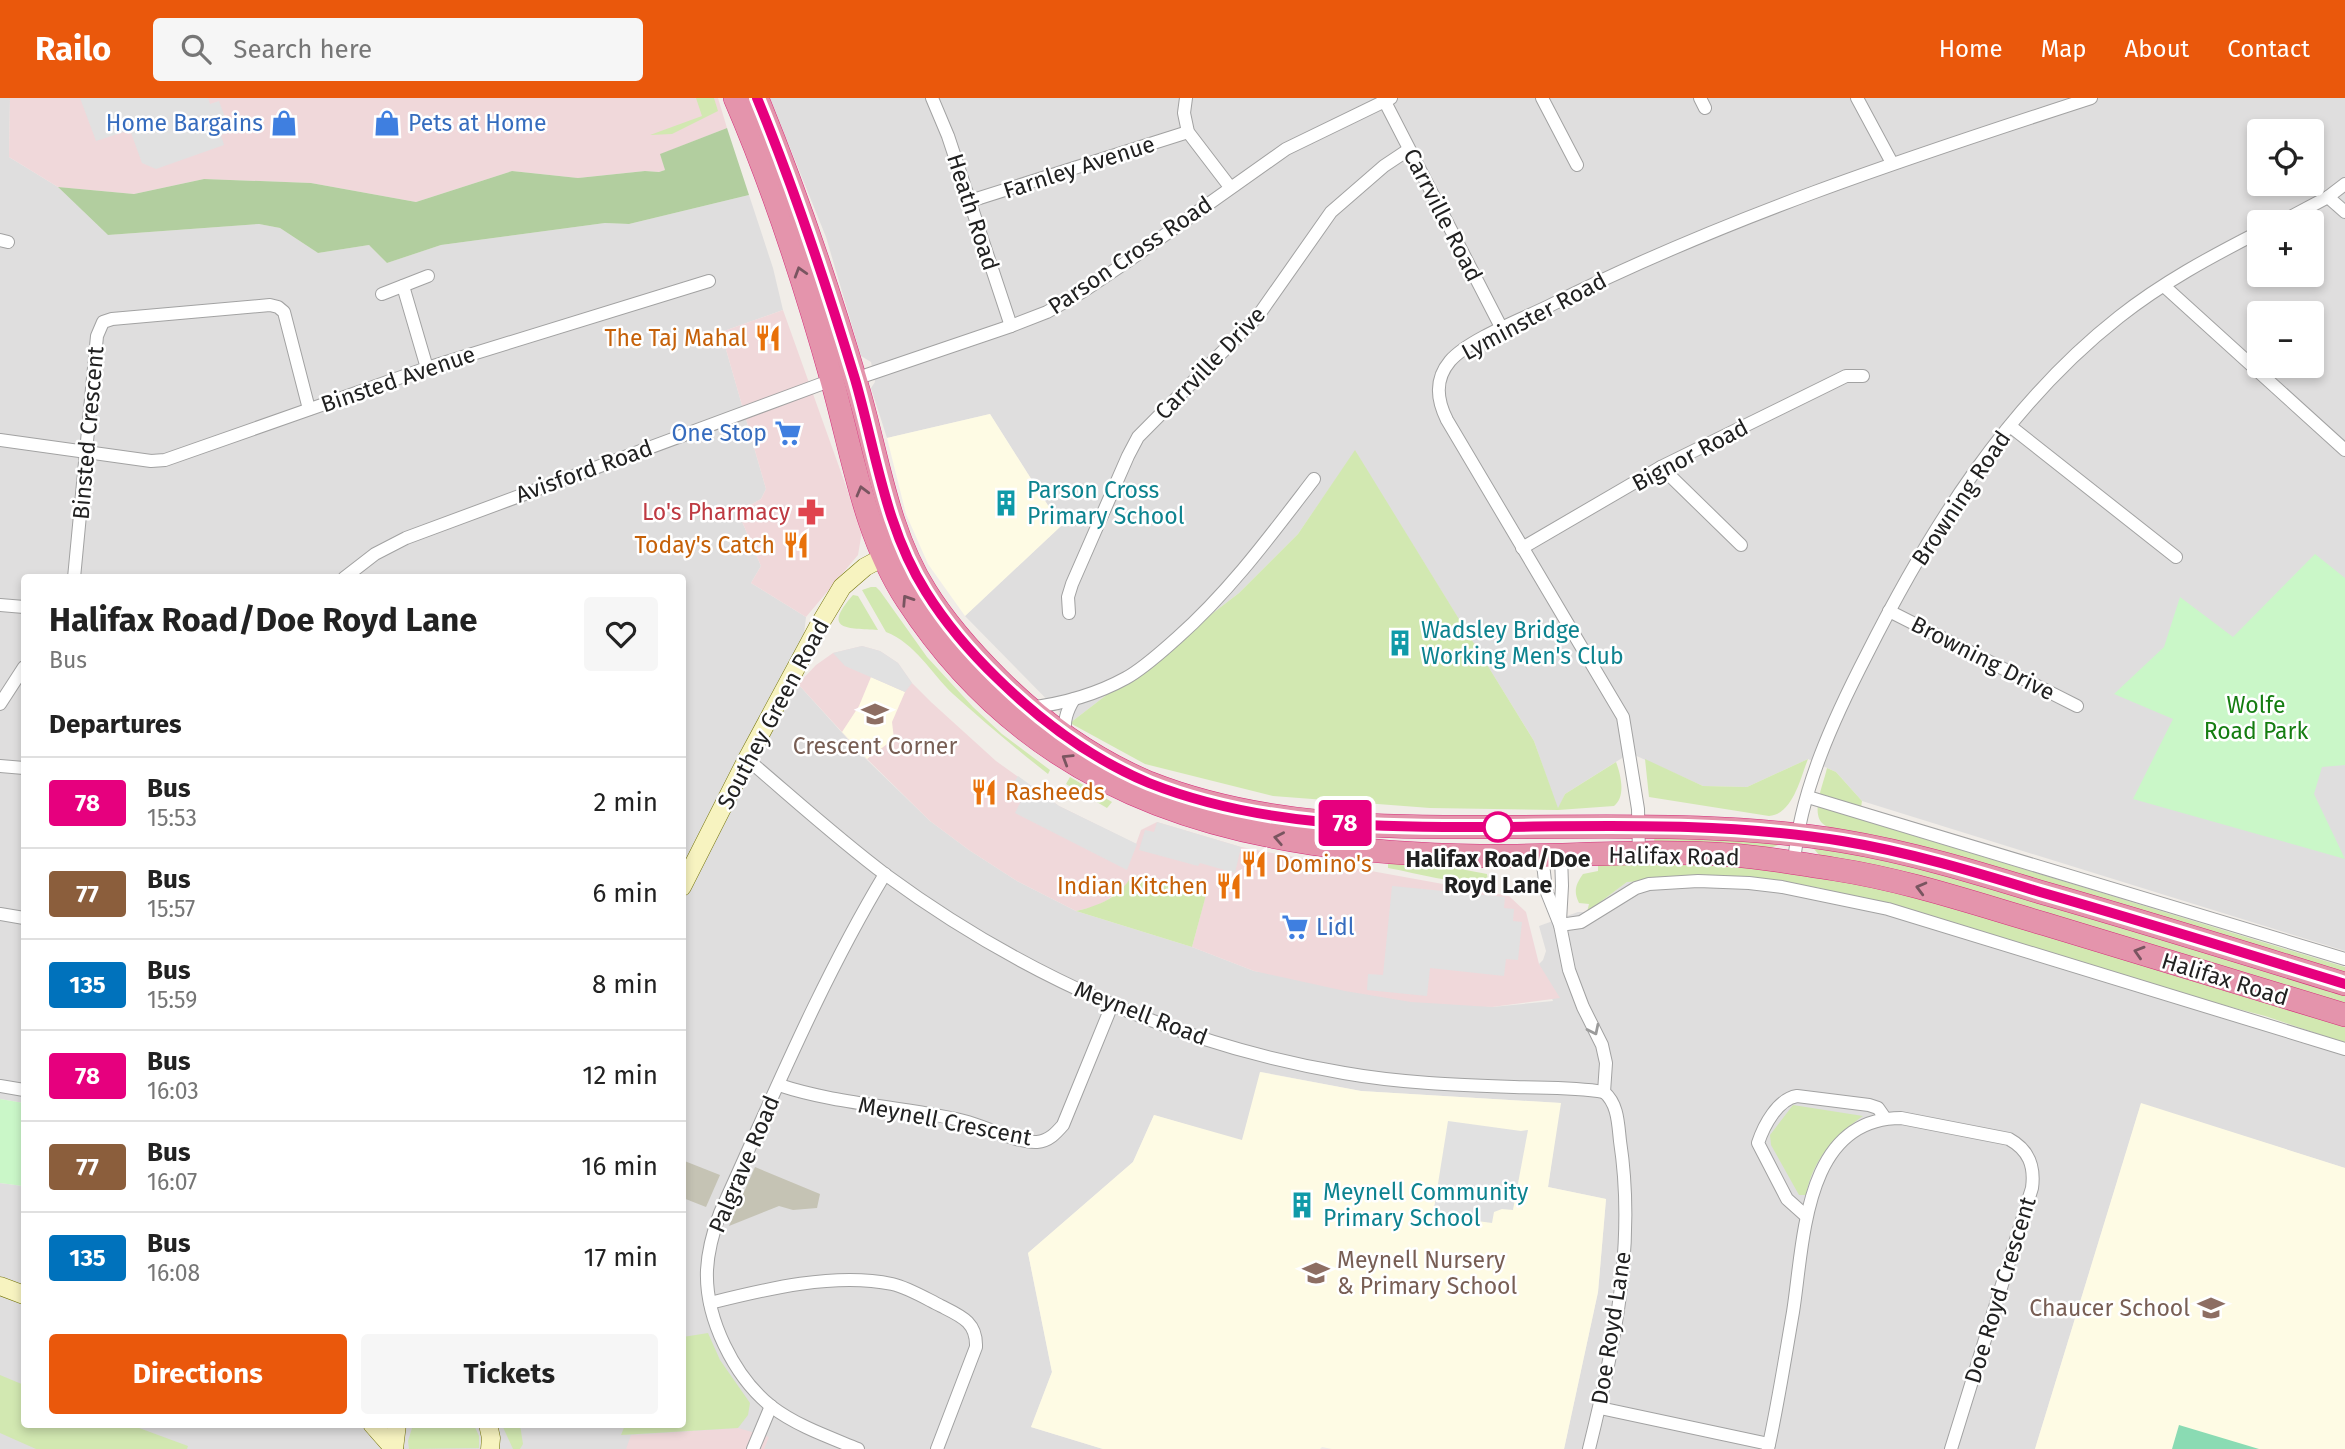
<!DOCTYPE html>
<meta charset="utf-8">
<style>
:root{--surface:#fff;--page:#f6f6f6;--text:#222;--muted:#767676;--line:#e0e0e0;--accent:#ea580c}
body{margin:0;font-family:"Fira Sans",sans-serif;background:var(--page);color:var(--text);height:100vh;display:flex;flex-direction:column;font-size:26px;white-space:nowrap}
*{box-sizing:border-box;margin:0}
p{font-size:23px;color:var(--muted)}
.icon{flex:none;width:38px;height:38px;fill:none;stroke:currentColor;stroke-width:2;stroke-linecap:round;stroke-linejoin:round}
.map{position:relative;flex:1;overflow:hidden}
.sheet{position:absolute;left:21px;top:476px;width:665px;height:854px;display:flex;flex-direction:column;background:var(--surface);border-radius:7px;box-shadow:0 4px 10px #0003}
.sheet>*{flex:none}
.badge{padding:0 14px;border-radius:5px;font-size:24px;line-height:46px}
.fabs{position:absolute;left:2247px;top:21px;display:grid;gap:14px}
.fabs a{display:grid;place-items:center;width:77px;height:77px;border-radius:7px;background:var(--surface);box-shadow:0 4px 10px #0003;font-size:35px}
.map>.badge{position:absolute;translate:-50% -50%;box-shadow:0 0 0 4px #fff}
h2{padding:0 28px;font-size:26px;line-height:63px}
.round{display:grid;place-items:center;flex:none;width:74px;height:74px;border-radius:7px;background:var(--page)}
.head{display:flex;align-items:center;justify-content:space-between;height:119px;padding:0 28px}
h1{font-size:33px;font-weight:700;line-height:52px}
.action{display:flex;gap:14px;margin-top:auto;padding:14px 28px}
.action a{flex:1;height:80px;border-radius:7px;background:var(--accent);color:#fff;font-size:28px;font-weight:700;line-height:80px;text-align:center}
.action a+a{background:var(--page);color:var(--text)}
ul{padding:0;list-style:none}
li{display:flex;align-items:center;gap:21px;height:91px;padding:0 28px;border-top:2px solid var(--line)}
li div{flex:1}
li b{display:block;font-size:26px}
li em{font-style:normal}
li .badge{min-width:77px;font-weight:700;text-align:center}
header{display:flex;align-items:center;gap:42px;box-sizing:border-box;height:98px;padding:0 35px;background:var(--accent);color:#fff}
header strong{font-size:33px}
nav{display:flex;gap:38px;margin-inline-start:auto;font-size:24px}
.search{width:490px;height:63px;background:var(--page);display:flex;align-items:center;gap:18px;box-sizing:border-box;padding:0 24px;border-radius:7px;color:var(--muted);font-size:26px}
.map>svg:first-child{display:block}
.residential{fill:#dfdede;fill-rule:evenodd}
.commercial{fill:#f0d8da}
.education{fill:#fefbe4}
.construction{fill:#c5c3b4}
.grass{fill:#d2e8b1}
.forest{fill:#b2ce9f}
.park{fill:#caf7c8}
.pitch{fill:#8adbb3}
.parking{fill:#e1e1e1}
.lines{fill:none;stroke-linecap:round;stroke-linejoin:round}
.street-casing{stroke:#a2a2a2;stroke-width:14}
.secondary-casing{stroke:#75750a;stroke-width:19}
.highway-casing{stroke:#d4307b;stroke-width:24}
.street{stroke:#fff;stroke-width:12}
.secondary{stroke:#f7f3c0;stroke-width:18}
.highway{stroke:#e494ac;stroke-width:23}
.oneway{stroke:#795560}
.oneway2{stroke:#9b9b9b}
.line-casing{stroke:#fff;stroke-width:16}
.line{stroke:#e6007e;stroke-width:10}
.stop-dot{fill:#fff;stroke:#e6007e;stroke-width:3.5}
.labels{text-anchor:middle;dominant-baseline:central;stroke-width:5;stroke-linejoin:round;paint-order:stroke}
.shop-label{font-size:23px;fill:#366cbe;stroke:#fff;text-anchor:end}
.street-label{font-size:23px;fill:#212121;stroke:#fff}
.food-label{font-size:23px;fill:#c56008;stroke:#fff;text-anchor:end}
.culture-label{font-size:23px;fill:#0d838f;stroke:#fff;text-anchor:start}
.health-label{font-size:23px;fill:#be3a42;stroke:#fff;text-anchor:end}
.park-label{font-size:23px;fill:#157d11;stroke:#fff}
.education-label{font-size:23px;fill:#785e54;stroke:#fff}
.stop-label{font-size:23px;font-weight:bold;fill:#212121;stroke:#fff}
</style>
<header>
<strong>Railo</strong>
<div class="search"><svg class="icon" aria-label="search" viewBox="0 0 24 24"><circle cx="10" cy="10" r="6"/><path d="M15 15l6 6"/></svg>Search here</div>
<nav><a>Home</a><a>Map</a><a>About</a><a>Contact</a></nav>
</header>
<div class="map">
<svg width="2345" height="1351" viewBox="0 0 2345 1351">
<rect width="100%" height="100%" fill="#f1ede8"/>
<g class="residential">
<path d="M0,0H10L9,59L58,89L108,137L259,126L280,130L318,155L369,147L387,165L441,147L605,125L629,126L749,97L773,170L783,212L721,234L766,391L761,401L738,414L761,468L751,485L806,519L798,586L864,659L930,723L969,752L1017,783L1076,813L1192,849L1254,873L1492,909L1553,903L1539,866L1543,862L1546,853L1539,828L1578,814H1587L1627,784L1681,781L1767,782L1820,790L1901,811L2345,947V1070L2141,1006L2035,1351H1564L1598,1194L1606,1101L1548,1089L1560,1005L1361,993L1261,974L1242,1043L1154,1017L1133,1064L1028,1155L1052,1274L1031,1329L1103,1351H0V1085L23,1088L24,1083V1326H682V480H24V1005L0,1001Z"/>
<path d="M770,0H2345V853L1862,703L1836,674L1808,661L1747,689L1703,688L1630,655L1565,696L1558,712L1534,643L1355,353L1298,436L1239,495L1070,625L965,518L1061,428L990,316L887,340L871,290L875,284L871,264L861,258L826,139ZM2259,33H2312V86H2259ZM2259,124H2312V177H2259ZM2259,215H2312V268H2259Z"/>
</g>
<g class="commercial">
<path d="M10,0H718L727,30L661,56L665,72L659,74L645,73L578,80L512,73L416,104L311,85L204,81L134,96L58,89L9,59Z"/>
<path d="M783,212L862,433L858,457L806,519L751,485L761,468L738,414L761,401L766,391L721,234Z"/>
<path d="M862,548L880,553L898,565L912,585L931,604L996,663L1059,708L1136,746L1141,732L1157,724L1241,749L1272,755L1509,798L1526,814L1539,866L1560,900L1492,909L1411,904L1345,893L1254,873L1192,849L1206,796L1126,788L1106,803L1093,809L1076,813L1017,783L969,752L930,723L864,658L798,586L816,567L833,555Z"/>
<path d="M738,1330L769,1339L764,1351H626L631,1337Z"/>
</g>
<g class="education">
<path d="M990,316L1061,428L965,518L928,466L906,416L887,340Z"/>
<path d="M871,579L905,594L892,624L894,641L867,661L842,634L859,608Z"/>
<path d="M1260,974L1361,993L1561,1005L1548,1089L1606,1101L1598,1194L1564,1351H1332L1322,1349L1320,1351H1103L1031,1329L1052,1274L1028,1155L1133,1064L1154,1017L1242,1042Z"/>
<path d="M2141,1005L2345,1070V1351H2035Z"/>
</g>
<g class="construction">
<path d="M682,1062L720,1077L706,1109L683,1100Z"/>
<path d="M755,1069L820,1096L817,1110L793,1112L779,1108L729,1128Z"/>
</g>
<g class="grass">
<path d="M696,0H714L718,13L672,36L650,37L702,18Z"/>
<path d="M1355,352L1534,643L1558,710L1565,696L1616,664C1621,677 1626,699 1614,708L1558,712L1430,710L1273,698L1145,666L1070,625L1239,495L1298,436Z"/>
<path d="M871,489H876L880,493L927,559L973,609L1002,636L1050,672L1048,676C1015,650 984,624 953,596C931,575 915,545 886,534L862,492Z"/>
<path d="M853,497L858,498L878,532C848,530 821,533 853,497Z"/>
<path d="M1645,661L1703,688L1747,689L1808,661C1800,681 1793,716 1769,718L1649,699Z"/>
<path d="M1827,670L1836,674L1862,703L1859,721L2345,869V877L1860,735C1850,733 1836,733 1826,728C1808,719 1824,685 1827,670Z"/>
<path d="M1070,679L1112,704L1107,710L1066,686Z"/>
<path d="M1655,738L1779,744L1778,747L1773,749L1662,748L1654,743Z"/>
<path d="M1815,747L1888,760L2345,896V908L1820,758L1814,751Z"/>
<path d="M1388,764L1439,767L1487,776L1488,783L1485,786C1452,785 1420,776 1388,770Z"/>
<path d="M1720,765L1802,772L1953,809L2345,927V945L2265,918L2120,880L1901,811L1820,790L1767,782L1680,781L1627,784L1587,814L1589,806L1579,805C1573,793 1576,786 1583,776L1598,773V767Z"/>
<path d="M1132,777L1206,797L1192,849L1076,813C1099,808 1120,799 1132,777Z"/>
<path d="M1793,1007L1863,1018C1834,1038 1813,1061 1806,1097H1799L1771,1047L1770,1037Z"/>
<path d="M708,1235L720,1262L750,1305L748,1317L738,1330L621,1337L625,1327L682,1326L683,1239Z"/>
<path d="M0,1277L24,1287V1326L131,1327L188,1348L187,1351H36L0,1335Z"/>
<path d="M413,1327H474L479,1338V1350L409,1351L408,1343Z"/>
<path d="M502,1327H520L523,1346L520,1351H513Z"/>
</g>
<path class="forest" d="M727,30L749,97L629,126L605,125L441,147L387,165L369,147L318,155L280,130L259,126L108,137L58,89L134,96L204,81L311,85L416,104L512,73L578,80L645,73L659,74L665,72L660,56Z"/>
<g class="park">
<path d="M2315,456L2345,480V667L2322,669L2314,696L2345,761L2133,701L2173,621L2114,596L2164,549L2180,499L2233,539Z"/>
<path d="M0,1001L24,1005L23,1088L0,1085Z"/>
</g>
<path class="pitch" d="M2179,1327L2259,1351H2172Z"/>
<g class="parking">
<path d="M80,0H208L210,6L219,3L230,33L221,37L224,47L156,71L142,65L130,32L96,43Z"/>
<path d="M862,548L880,553L898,565L912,585L905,594L845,568L833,555Z"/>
<path d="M1018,678L1059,708L1137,746L1127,772L1015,715L1022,701L1008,694Z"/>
<path d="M1157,724L1241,749L1235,775L1200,765L1198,768L1139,752L1145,732L1154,734Z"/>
<path d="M1392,788L1505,799L1504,810L1514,811L1513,823L1522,824L1518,862L1506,861L1504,878L1430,870L1427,898L1367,892L1368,876L1383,877Z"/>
<path d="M1448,1023L1521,1033L1528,1032L1513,1112L1502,1111L1494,1114L1492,1125L1433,1117Z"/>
</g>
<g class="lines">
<g class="street-casing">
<g id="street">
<path d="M932,0L948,38L1011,228"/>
<path d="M1186,0L1184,15L1188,34L1230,89"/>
<path d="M1383,0L1502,231"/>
<path d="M1542,0L1577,67"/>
<path d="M1700,0L1705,10"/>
<path d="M1857,0L1892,65"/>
<path d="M2328,99L2345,114"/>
<path d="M970,103L1188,34"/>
<path d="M2281,124L2328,99L2345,86"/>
<path d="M0,142L8,144"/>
<path d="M403,188L427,270"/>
<path d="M2164,188L2345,352"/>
<path d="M382,196L428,178"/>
<path d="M855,281L1011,228L1047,214L1082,194L1128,163L1286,51L1391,0"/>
<path d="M2010,328L2176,459"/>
<path d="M0,342L151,363L165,362L427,270L709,183"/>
<path d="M1661,369L1741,447"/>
<path d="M1522,450L1661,369L1846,278H1863"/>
<path d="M74,480L97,238L103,224L112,221L270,207L278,209L284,214L309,311"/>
<path d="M344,480L375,456L406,440L832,282"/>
<path d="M0,507L24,509"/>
<path d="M1889,513L2077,608"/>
<path d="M1069,515L1068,499L1072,486L1128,358L1138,339L1258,218L1331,114L1384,68L1408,52"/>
<path d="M0,606L24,569"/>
<path d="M1028,610C1061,606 1097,596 1126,580C1144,570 1161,554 1177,540C1230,493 1271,437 1314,381"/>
<path d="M1065,637C1064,623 1066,614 1074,601"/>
<path d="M747,661C793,700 838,741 886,777C1022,877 1178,947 1344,975C1400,985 1457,987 1514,989C1543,990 1574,989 1604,994"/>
<path d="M0,668L24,670"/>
<path d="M1808,699L2345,861"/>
<path d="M1639,756L1638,711L1623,619L1447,322C1437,302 1434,282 1450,263C1468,242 1520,222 1547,209C1721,121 1906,60 2091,0"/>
<path d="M1542,757L1546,792L1560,827L1569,872L1583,909L1602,947L1606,965L1604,994"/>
<path d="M1794,765C1800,693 1834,620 1867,556C1930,431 2007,307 2119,219C2162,185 2210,159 2259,134"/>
<path d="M0,816L24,820"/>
<path d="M1560,823L1562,788L1561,757"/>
<path d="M1560,827L1581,824L1636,790L1649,786L1698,783L1749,785L1782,789L1888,811L2345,951"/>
<path d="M779,987C839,1007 903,1008 964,1023C985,1028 1016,1045 1037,1044C1049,1043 1056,1035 1063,1027L1112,907"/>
<path d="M0,988L24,992"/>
<path d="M1806,1118L1787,1101L1758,1045C1764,1027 1778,1001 1797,998L1869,1007L1878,1010L1885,1020"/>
<path d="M710,1205C766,1191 835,1174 892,1186C909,1190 925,1200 941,1208C961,1218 977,1224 976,1249L937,1351"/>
<path d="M1600,1310L1769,1346"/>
<path d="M753,1351L771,1308"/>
<path d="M858,1351C829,1339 797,1328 772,1309C734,1279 705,1220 707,1172C708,1152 713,1134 720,1115C772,1001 820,884 885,776"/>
<path d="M1589,1351C1614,1250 1636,1147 1620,1043C1618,1025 1618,1006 1604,994"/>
<path d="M1768,1351C1778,1306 1785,1260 1793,1214C1804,1145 1803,1020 1901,1020L2009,1041C2029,1052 2035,1068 2032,1090L1951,1351"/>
</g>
</g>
<g class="secondary-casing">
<g id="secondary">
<path d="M682,789L747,661L818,529L842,489L865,469L893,454"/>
<path d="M0,1188L24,1197"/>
<path d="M372,1326L394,1351"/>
<path d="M488,1326L491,1340L490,1351"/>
<path d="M394,1351L397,1326"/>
</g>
</g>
<g class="highway-casing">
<g id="highway">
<path d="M735,0C775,93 806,189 833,286C853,358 865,438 907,502C1041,708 1249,754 1480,758C1563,759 1647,751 1730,757C1765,759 1800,766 1834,771C1906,782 1976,806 2045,826C2145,856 2245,887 2345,917"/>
<path d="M757,0C796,95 829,192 858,291C878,359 887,433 926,494C946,526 971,554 998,581C1041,624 1092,661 1149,685C1258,728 1378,730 1493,729C1610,729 1726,724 1842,743C1909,754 1975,774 2040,794C2142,823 2244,855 2345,886"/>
</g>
</g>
<use href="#street" class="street"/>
<use href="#secondary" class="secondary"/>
<use href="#highway" class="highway"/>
</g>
<defs><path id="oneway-chevron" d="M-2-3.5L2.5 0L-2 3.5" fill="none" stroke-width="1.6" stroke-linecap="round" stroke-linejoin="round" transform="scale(1.75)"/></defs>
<g class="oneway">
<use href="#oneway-chevron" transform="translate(800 174) rotate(-107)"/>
<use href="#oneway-chevron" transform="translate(862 393) rotate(-105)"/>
<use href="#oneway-chevron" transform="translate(907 502) rotate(-123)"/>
<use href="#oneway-chevron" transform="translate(1067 661) rotate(-148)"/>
<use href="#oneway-chevron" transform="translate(1279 740) rotate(-169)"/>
<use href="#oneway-chevron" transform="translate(1921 790) rotate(-165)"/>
<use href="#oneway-chevron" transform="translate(2139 854) rotate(-163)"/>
</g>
<use class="oneway2" href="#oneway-chevron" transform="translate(1594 932) rotate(64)"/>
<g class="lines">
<g class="line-casing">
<path id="line" d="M757,0C795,92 826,186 855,281C876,353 885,430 926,494C946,526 971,555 998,581C1042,624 1092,661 1149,685C1257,728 1379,730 1493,729C1610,728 1726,724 1842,743C1909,754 1975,774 2040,794C2142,823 2244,855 2345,886"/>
</g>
<use href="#line" class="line"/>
</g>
<defs>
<g id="shop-bare" transform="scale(2.1)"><path d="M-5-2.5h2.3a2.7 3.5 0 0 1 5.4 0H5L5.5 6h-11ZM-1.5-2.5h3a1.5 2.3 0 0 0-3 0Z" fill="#3f7fe0" stroke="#fff" stroke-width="2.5" paint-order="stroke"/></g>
<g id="restaurant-bare" transform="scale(2.1)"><path d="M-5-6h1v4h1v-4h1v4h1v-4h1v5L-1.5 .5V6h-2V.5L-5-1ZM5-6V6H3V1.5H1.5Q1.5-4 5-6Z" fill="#e8710a" stroke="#fff" stroke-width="2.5" paint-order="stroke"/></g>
<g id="supermarket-bare" transform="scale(2.1)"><path d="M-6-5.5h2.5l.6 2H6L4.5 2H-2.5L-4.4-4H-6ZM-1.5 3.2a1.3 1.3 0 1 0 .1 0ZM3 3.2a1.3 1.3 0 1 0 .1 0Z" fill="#3f7fe0" stroke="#fff" stroke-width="2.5" paint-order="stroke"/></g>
<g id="building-bare" transform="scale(2.1)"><path d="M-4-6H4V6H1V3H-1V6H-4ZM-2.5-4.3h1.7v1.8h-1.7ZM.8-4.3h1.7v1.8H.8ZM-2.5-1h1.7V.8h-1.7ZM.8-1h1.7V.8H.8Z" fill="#0f9aa8" stroke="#fff" stroke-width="2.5" paint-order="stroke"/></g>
<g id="pharmacy-bare" transform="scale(2.1)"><path d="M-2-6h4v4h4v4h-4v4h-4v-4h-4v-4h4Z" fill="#e0444e" stroke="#fff" stroke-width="2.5" paint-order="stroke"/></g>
<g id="school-bare" transform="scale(2.1)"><path d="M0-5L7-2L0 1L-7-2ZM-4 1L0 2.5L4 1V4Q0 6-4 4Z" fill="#8d6e63" stroke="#fff" stroke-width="2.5" paint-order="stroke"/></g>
</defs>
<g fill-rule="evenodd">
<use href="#shop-bare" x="284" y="25"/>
<use href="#shop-bare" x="387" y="25"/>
<use href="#restaurant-bare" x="768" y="240"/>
<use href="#supermarket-bare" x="788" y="335"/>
<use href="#building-bare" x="1006" y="405"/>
<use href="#pharmacy-bare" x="811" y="414"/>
<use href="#restaurant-bare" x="796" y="447"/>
<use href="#building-bare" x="1400" y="545"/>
<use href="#school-bare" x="875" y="616"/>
<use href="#restaurant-bare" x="984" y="694"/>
<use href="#restaurant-bare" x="1254" y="766"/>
<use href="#restaurant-bare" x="1229" y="788"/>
<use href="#supermarket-bare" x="1295" y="829"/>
<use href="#building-bare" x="1302" y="1107"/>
<use href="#school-bare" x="1316" y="1175"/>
<use href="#school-bare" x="2211" y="1210"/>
</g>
<circle class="stop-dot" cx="1498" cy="729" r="14"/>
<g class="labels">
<g class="shop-label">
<text x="263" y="25">Home Bargains</text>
<text x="408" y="25" text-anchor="start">Pets at Home</text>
<text x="767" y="335">One Stop</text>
<text x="1316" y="829" text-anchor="start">Lidl</text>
</g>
<g class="street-label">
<text transform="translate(1079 69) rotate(-18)">Farnley Avenue</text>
<text transform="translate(973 114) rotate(72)">Heath Road</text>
<text transform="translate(1443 117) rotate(63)">Carrville Road</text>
<text transform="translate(1130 157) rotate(-34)">Parson Cross Road</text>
<text transform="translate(1534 218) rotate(-28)">Lyminster Road</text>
<text transform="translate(1210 265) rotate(-46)">Carrville Drive</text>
<text transform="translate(398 281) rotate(-19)">Binsted Avenue</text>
<text transform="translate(88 335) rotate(-85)">Binsted Crescent</text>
<text transform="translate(1690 357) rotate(-28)">Bignor Road</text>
<text transform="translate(584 373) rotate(-20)">Avisford Road</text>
<text transform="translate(1961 400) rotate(-56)">Browning Road</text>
<text transform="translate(1983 560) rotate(27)">Browning Drive</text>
<text transform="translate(773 616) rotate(-62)">Southey Green Road</text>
<text transform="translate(1674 758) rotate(1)">Halifax Road</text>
<text transform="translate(2225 881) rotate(17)">Halifax Road</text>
<text transform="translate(1141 915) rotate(21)">Meynell Road</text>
<text transform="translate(945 1023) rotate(11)">Meynell Crescent</text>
<text transform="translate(744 1066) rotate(-67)">Palgrave Road</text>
<text transform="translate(2000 1192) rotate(-73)">Doe Royd Crescent</text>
<text transform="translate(1611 1230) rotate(-81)">Doe Royd Lane</text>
</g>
<g class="food-label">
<text x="747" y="240">The Taj Mahal</text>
<text x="775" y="447">Today's Catch</text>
<text x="1005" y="694" text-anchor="start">Rasheeds</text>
<text x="1275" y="766" text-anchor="start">Domino's</text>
<text x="1208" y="788">Indian Kitchen</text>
</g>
<g class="culture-label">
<text x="1027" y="392">Parson Cross<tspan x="1027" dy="26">Primary School</tspan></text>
<text x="1421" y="532">Wadsley Bridge<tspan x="1421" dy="26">Working Men's Club</tspan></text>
<text x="1323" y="1094">Meynell Community<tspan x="1323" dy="26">Primary School</tspan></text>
</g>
<g class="health-label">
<text x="790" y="414">Lo's Pharmacy</text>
</g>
<g class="park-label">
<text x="2256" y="607">Wolfe<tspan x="2256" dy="26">Road Park</tspan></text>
</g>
<g class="education-label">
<text x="875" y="648">Crescent Corner</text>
<text x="1337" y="1162" text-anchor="start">Meynell Nursery<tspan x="1337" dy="26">&amp; Primary School</tspan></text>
<text x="2190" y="1210" text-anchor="end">Chaucer School</text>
</g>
<g class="stop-label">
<text x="1498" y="761">Halifax Road/Doe<tspan x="1498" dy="26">Royd Lane</tspan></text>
</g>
</g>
</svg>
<div class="fabs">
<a><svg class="icon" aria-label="locate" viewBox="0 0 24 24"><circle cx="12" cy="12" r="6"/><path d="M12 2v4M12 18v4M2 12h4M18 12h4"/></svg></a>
<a>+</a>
<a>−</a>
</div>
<b class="badge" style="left:1345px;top:725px;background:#e6007e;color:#fff">78</b>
<section class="sheet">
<div class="head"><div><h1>Halifax Road/Doe Royd Lane</h1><p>Bus</p></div><a class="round"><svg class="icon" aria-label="heart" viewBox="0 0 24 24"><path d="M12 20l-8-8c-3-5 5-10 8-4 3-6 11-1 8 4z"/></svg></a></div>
<h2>Departures</h2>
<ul>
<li><span class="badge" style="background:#e6007e;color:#fff">78</span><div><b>Bus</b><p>15:53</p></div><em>2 min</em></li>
<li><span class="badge" style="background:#8b5e3c;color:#fff">77</span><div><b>Bus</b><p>15:57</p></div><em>6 min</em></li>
<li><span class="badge" style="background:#0072bc;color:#fff">135</span><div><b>Bus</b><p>15:59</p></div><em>8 min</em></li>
<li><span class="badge" style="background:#e6007e;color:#fff">78</span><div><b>Bus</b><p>16:03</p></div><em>12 min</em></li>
<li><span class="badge" style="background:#8b5e3c;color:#fff">77</span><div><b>Bus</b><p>16:07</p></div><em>16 min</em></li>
<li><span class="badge" style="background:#0072bc;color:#fff">135</span><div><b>Bus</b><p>16:08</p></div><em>17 min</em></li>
</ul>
<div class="action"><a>Directions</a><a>Tickets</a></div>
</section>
</div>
